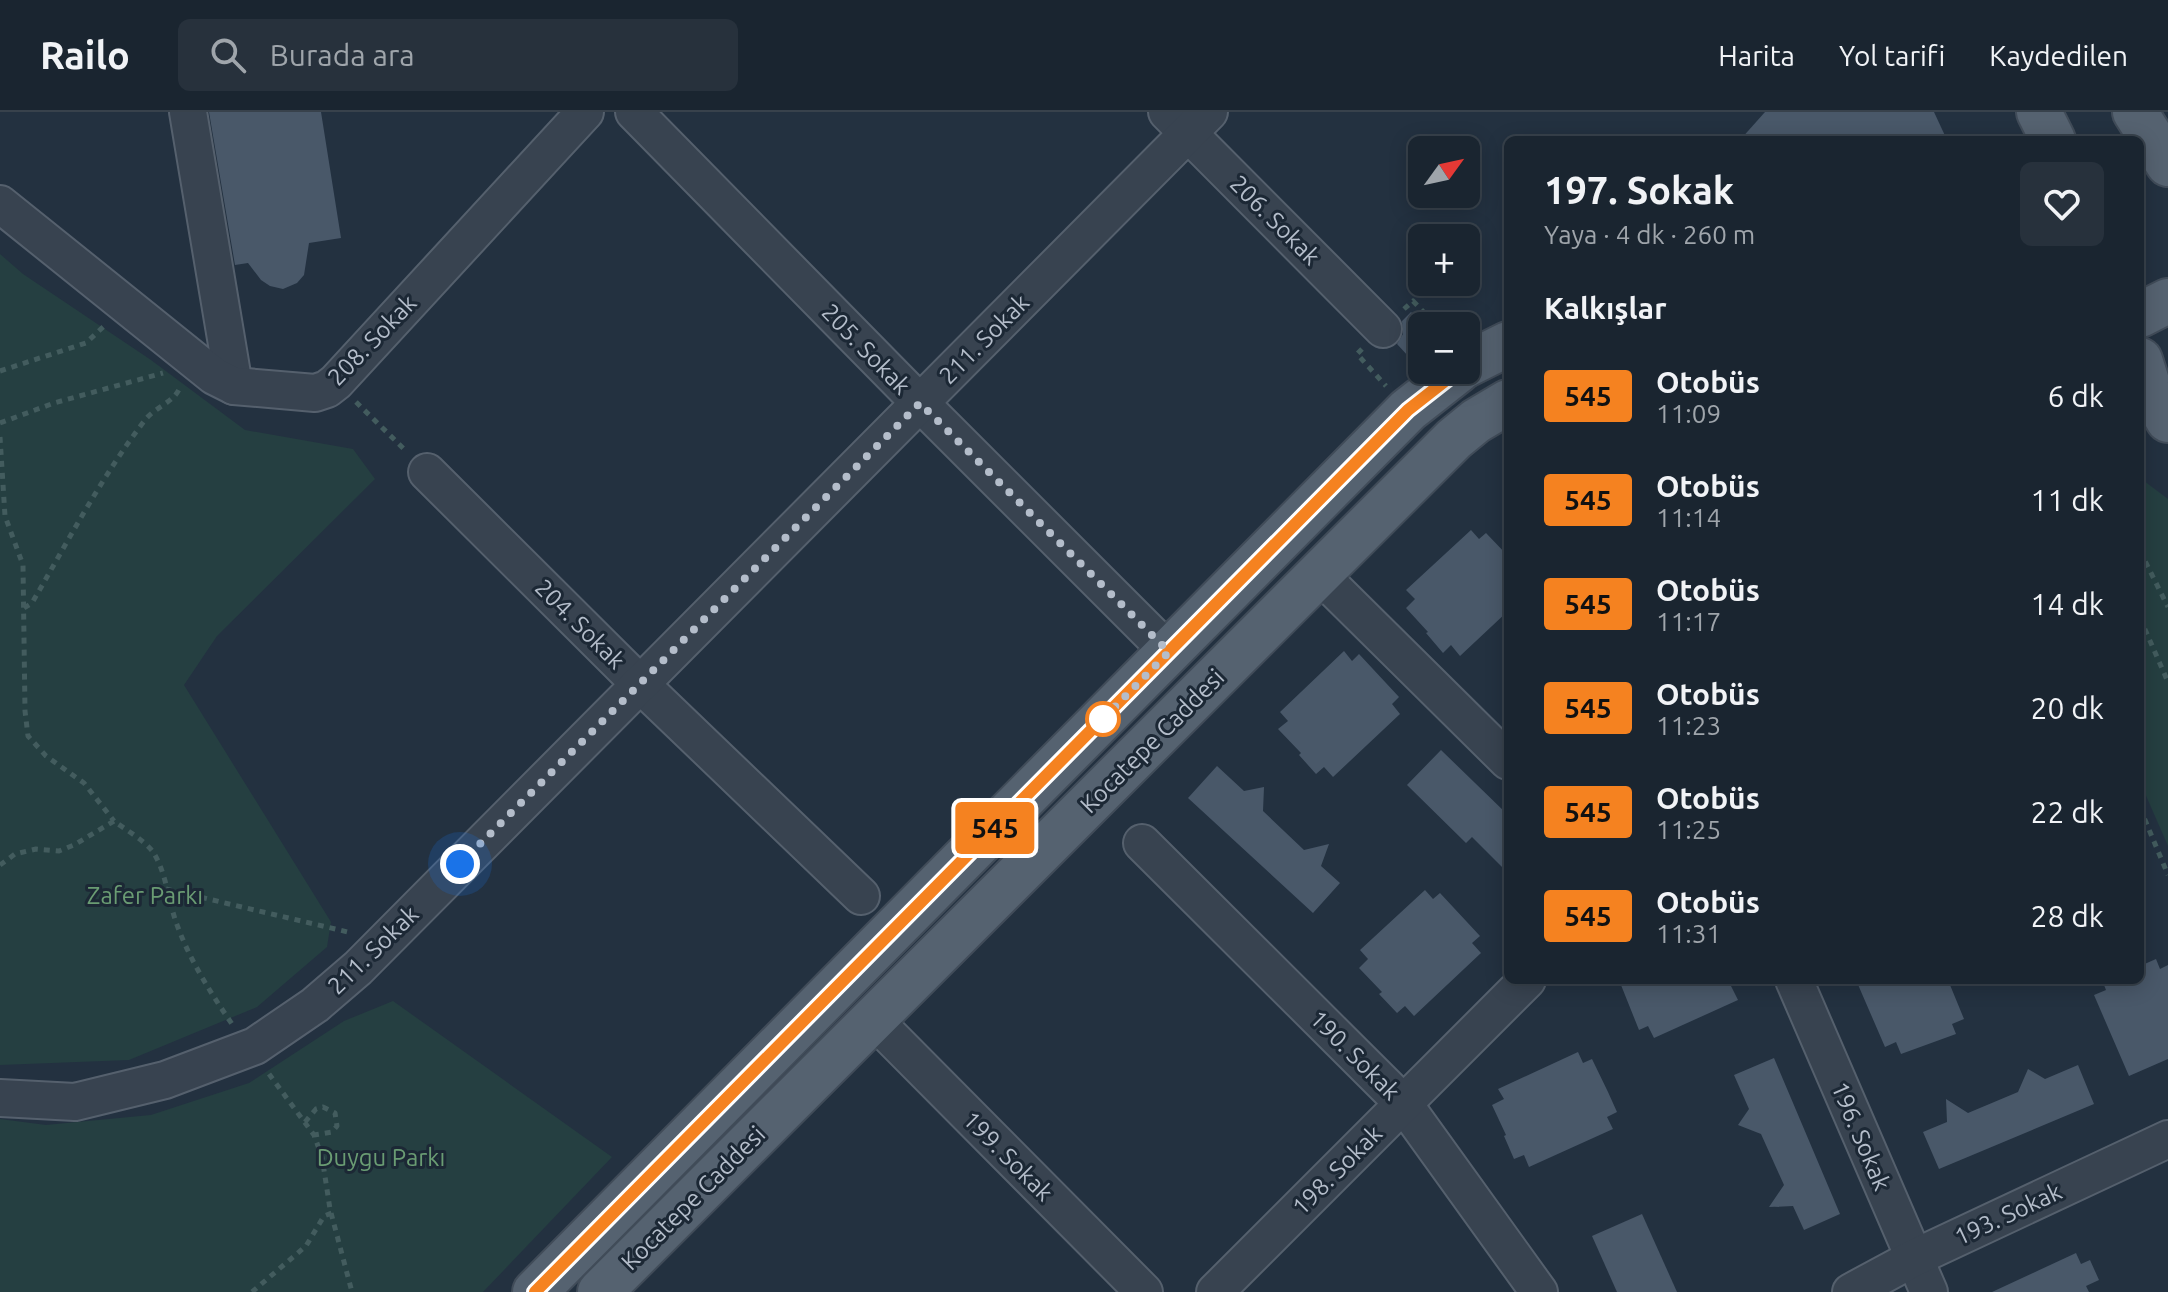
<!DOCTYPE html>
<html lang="tr">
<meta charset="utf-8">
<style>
:root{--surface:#1a2530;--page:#27313c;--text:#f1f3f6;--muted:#9fa5ab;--line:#38424c}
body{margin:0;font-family:Ubuntu,sans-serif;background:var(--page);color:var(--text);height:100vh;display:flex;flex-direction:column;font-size:30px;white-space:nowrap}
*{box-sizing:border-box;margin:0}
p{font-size:26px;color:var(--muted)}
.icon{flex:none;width:44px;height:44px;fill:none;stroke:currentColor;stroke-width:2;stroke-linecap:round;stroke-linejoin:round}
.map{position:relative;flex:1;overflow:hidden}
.sheet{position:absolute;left:1504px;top:24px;width:640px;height:848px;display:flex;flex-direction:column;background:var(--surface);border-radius:12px;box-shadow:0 4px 20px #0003,0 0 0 2px var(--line)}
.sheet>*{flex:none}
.badge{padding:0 16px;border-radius:6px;font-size:28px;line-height:52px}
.needle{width:52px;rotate:57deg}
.controls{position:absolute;left:1408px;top:24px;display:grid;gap:16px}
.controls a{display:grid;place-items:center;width:72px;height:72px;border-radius:12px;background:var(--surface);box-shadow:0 4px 20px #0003,0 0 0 2px var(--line);font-size:40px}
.you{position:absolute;width:40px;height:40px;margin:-20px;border:6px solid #fff;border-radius:50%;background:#1a73e8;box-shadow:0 0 0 12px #1a73e833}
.map>.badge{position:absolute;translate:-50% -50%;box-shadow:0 0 0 4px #fff}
h2{padding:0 40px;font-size:30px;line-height:72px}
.round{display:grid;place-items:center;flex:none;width:84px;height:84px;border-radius:12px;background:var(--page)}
.headline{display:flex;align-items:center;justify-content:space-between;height:136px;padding:0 40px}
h1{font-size:38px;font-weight:600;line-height:60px}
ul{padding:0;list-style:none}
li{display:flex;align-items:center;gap:24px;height:104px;padding:0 40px}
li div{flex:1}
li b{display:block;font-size:30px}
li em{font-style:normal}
li .badge{min-width:88px;font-weight:700;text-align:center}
header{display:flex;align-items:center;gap:48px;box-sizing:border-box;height:112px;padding:0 40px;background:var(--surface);border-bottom:2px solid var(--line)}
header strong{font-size:38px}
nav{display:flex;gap:44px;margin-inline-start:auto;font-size:28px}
.search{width:560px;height:72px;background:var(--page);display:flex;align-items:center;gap:20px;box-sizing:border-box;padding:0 28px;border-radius:12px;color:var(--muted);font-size:30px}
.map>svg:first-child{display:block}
.green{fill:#253f41}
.building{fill:#495869}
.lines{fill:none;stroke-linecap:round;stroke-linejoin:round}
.minor-casing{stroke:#55606d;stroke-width:40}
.major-casing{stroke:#414c59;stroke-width:48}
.path{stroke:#435c5e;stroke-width:5;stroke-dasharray:6 6;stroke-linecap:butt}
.minor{stroke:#384350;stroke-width:36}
.major{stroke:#556270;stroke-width:44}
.line-casing{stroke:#fff;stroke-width:18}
.line{stroke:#f58220;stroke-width:12}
.walk{stroke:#b4bdca;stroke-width:8;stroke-dasharray:0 14.4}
.stop-dot{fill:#fff;stroke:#f58220;stroke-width:4}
.labels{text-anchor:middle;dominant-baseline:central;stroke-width:6;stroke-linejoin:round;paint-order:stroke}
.street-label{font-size:24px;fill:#b4bdca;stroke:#1c2835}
.park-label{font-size:24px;fill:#6a9c73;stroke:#1c2835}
</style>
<header>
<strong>Railo</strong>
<div class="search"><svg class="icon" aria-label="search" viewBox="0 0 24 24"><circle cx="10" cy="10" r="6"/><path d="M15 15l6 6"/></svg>Burada ara</div>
<nav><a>Harita</a><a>Yol tarifi</a><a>Kaydedilen</a></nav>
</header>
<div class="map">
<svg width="2168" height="1180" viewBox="0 0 2168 1180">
<rect width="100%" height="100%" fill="#233140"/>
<g class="green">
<path d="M0,142L23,162L151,248L245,318L353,337L375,367L217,524L184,573L331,810L327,835L257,895L129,948L0,953Z"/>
<path d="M2140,366L2168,387V734L2140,670Z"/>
<path d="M393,889L612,1045L483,1180H0V1007L46,1013L151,1003L249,971L344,909Z"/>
</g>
<g class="building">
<path d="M209,0H321L341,126L309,131L304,163L297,171L283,177L270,174L261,168L248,151L235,153Z"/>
<path d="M1765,0H1934L1947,28H1740Z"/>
<path d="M1411,200L1422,211L1420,257L1397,232L1403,222L1402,209Z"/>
<path d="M1471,418L1479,427L1486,421L1508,444V499L1460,544L1451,533L1443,541L1426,521L1428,520L1406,496L1415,487L1406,478Z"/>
<path d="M1344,539L1352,549L1359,542L1399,585L1392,592L1400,602L1333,665L1324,655L1316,662L1299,643L1301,641L1278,617L1288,609L1280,600Z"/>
<path d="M1441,638L1508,703V761L1472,725L1466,731L1407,673Z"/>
<path d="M1217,654L1244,679L1264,675L1263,699L1304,738L1329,732L1321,754L1340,771L1313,801L1188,686Z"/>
<path d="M1425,778L1433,787L1440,781L1480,824L1472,831L1481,841L1414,904L1405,894L1397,901L1379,882L1382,880L1359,856L1368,847L1360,838Z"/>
<path d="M2156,847L2160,857L2168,853V947L2129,964L2094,883L2106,878L2102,868H2140V854Z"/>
<path d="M1619,868H1728L1738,888L1654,926L1648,914L1639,918Z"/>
<path d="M1856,868H1948L1964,907L1952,912L1956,922L1901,942L1896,930L1885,935Z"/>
<path d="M1578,940L1583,951L1592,947L1608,980L1617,1000L1607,1005L1613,1017L1529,1055L1524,1043L1514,1047L1504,1024L1506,1023L1492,993L1504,987L1498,977Z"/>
<path d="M1774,946L1840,1102L1804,1118L1793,1094L1769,1095L1784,1073L1761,1022L1738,1013L1749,997L1734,963Z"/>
<path d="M2078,953L2094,992L1939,1057L1923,1020L1947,1010L1946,987L1968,1001L2018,980L2028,957L2045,967Z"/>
<path d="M1642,1102L1677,1180H1617L1592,1124Z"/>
<path d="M2076,1141L2081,1152L2090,1148L2099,1168L2086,1174L2089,1180H1992Z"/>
</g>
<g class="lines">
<g class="minor-casing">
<g id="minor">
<path d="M188,0L234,274"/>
<path d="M634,0L920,291L1169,540"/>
<path d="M1167,0L1383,217"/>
<path d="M0,92L214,264L234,274L315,281L327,277L336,270L585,0"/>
<path d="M427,360L640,572L861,784"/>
<path d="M1319,462L1508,649"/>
<path d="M1142,731L1403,991L1539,1180"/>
<path d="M1794,868L1929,1180"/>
<path d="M873,907L1144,1180"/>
<path d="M0,986L75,990L165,968L255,934L315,893L358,856L1209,0"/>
<path d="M1215,1180L1527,868"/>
<path d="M1851,1180L1914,1146L2168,1027"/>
</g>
</g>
<g class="major-casing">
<g id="major">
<path d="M2039,0L2053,28"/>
<path d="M2135,0L2168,52"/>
<path d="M2140,203L2168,189"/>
<path d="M2140,248L2149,276L2168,308"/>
<path d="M1466,253L1508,232"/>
<path d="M535,1180L1408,298L1459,258"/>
<path d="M600,1180L1454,327L1476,309L1508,290"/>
</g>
</g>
<g class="path">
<path d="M1404,197L1413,189L1437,214"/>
<path d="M1362,237L1357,242L1386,274"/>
<path d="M0,259L86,231L104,214"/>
<path d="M356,290L406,339"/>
<path d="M0,311L54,291L163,261"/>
<path d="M0,325L5,404L23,453L25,599L28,624L46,644L84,671L114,709"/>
<path d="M2140,439L2168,495"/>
<path d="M24,496L32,491C68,429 102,364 145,308C155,295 175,290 180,275"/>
<path d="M2140,506L2168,570"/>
<path d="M2140,696L2168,763"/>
<path d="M0,753L15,742L36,737L59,739L74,733L114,709C126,718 144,728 153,740C166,760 168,787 176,810C189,847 210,880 232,912"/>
<path d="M166,777L352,821"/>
<path d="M269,962L314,1023L322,1045L330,1097L352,1180"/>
<path d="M305,1010L316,997L323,995L335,1001L337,1014L332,1020L314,1023"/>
<path d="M252,1180L306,1134L324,1104L332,1101"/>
</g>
<use href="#minor" class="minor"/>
<use href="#major" class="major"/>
</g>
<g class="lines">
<g class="line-casing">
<path id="line" d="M535,1180L1408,298L1459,258"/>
</g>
<use href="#line" class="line"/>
<path class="walk" d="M460,752L920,291L1169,540L1103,607"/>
</g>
<circle class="stop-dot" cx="1103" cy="607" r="16"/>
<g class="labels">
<g class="street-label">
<text transform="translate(1275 108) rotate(45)">206. Sokak</text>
<text transform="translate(984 227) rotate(-45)">211. Sokak</text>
<text transform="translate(372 228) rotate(-46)">208. Sokak</text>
<text transform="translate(866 237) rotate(46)">205. Sokak</text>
<text transform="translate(580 512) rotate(45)">204. Sokak</text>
<text transform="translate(1152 629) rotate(-45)">Kocatepe Caddesi</text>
<text transform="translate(373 838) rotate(-44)">211. Sokak</text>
<text transform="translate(1355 943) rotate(45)">190. Sokak</text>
<text transform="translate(1861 1024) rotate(67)">196. Sokak</text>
<text transform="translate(1008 1044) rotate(45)">199. Sokak</text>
<text transform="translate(1337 1058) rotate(-45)">198. Sokak</text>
<text transform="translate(693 1086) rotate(-45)">Kocatepe Caddesi</text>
<text transform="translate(2008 1102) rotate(-25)">193. Sokak</text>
</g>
<g class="park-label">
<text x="145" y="783">Zafer Parkı</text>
<text x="381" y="1045">Duygu Parkı</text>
</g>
</g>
</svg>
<div class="controls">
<a><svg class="needle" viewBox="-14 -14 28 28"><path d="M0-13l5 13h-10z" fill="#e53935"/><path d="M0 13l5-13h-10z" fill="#9fa5ab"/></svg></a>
<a>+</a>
<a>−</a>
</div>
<div class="you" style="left:460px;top:752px"></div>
<b class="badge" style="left:995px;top:716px;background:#f58220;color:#111">545</b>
<section class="sheet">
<div class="headline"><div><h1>197. Sokak</h1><p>Yaya · 4 dk · 260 m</p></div><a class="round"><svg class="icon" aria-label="heart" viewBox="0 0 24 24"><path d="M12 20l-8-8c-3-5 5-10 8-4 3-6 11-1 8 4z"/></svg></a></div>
<h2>Kalkışlar</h2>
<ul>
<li><span class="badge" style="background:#f58220;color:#111">545</span><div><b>Otobüs</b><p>11:09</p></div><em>6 dk</em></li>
<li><span class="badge" style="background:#f58220;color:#111">545</span><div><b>Otobüs</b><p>11:14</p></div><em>11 dk</em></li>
<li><span class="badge" style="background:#f58220;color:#111">545</span><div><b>Otobüs</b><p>11:17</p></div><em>14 dk</em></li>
<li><span class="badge" style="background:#f58220;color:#111">545</span><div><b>Otobüs</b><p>11:23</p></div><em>20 dk</em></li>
<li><span class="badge" style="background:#f58220;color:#111">545</span><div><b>Otobüs</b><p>11:25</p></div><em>22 dk</em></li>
<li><span class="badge" style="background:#f58220;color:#111">545</span><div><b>Otobüs</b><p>11:31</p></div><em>28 dk</em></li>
</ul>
</section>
</div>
